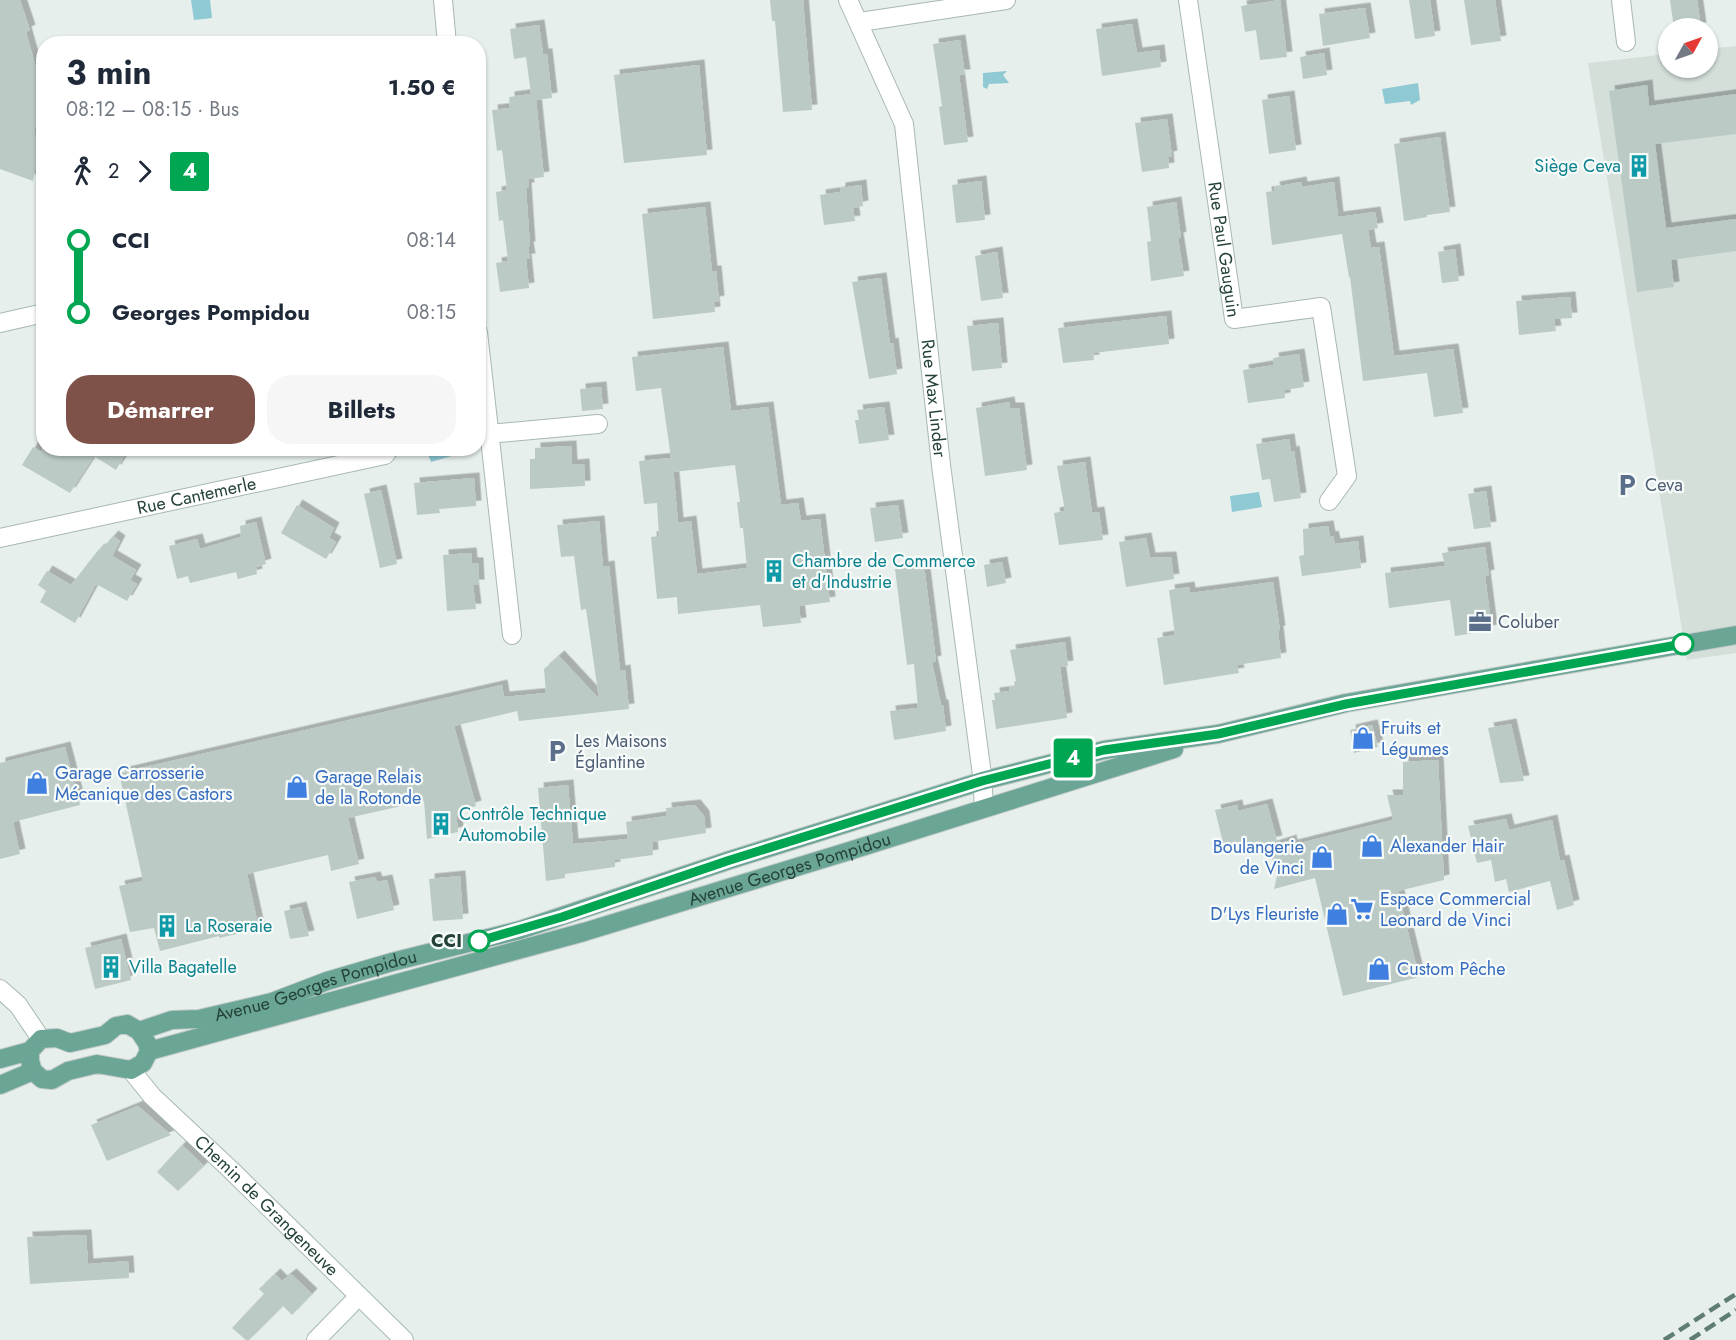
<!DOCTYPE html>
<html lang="fr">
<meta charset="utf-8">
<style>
:root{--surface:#fff;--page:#f6f6f7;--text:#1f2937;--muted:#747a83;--accent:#7f5249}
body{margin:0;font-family:Jost,sans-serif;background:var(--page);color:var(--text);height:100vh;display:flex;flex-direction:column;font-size:22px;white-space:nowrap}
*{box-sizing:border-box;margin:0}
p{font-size:20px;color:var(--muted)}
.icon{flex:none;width:33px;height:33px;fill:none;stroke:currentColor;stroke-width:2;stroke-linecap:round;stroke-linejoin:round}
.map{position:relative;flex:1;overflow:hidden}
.drawer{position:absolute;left:36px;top:36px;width:450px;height:420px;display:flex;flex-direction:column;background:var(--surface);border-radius:24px;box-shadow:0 2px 4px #0004}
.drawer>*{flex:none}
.badge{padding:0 12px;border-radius:4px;font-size:21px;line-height:39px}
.needle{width:39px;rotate:50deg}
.fabs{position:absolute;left:1658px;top:18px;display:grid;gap:12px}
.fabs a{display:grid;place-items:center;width:60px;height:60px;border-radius:50%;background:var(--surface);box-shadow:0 2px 4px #0004;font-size:30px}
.map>.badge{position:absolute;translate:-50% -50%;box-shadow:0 0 0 3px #fff}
.legs{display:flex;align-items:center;gap:9px;height:66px;padding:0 30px;font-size:20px}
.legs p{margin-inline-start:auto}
.head{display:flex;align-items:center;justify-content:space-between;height:102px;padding:0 30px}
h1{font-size:33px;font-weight:700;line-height:45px}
.primary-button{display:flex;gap:12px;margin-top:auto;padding:12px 30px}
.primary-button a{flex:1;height:69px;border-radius:24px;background:var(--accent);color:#fff;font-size:24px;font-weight:700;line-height:69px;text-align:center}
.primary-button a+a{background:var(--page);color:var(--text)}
ul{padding:0 30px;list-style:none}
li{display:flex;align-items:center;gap:21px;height:72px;font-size:22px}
li i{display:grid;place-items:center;width:9px;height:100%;margin:0 8px;background:currentColor}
li i::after{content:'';width:15px;height:15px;margin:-8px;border:4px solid;border-radius:50%;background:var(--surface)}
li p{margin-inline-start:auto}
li:first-child i{background:linear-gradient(#0000 50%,currentColor 0)}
li:last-child i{background:linear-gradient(currentColor 50%,#0000 0)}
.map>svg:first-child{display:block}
.built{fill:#d4dfda}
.water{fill:#8ec9d4}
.building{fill:#bbcac4;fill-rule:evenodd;filter:url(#shadow)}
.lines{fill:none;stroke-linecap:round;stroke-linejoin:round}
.minor-casing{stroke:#a8b8b2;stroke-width:20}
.major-casing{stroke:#c2cac8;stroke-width:20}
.minor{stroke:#fff;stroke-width:18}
.major{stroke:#6aa596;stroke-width:18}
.rail{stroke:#5f7d75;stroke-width:4.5;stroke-dasharray:12 6;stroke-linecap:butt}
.line-1-casing{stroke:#fff;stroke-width:14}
.line-1{stroke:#00a651;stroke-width:9}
.stop-1-dot{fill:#fff;stroke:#00a651;stroke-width:3}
.labels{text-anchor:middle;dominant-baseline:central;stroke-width:4.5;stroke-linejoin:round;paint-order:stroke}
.culture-label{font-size:18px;fill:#0d838f;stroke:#f7fbf9;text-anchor:start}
.street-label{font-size:18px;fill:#24423a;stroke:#f7fbf9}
.service-label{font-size:18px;fill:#4e5e75;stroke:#f7fbf9;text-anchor:start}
.shop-label{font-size:18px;fill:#366cbe;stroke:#f7fbf9;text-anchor:start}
.stop-label{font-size:18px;font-weight:bold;fill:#24423a;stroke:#f7fbf9;text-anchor:end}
</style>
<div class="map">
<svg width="1736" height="1340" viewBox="0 0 1736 1340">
<defs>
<filter id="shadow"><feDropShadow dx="5.5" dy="-5.5" stdDeviation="0" flood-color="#0004"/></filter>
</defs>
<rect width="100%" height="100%" fill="#e6efeb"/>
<path class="built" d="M1736,46V653L1687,660L1588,63L1668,54V68H1707V49Z"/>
<g class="water">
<path d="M191,0H210L212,18L194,20Z"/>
<path d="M1007,71L1003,75L1009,83L989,84L987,89L983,87V73Z"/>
<path d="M1418,83L1420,100L1411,105L1410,101L1385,104L1382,89Z"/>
<path d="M426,449H460L462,453L431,462Z"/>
<path d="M1259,492L1262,507L1232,512L1230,496Z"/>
</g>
<g class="building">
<path d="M0,0H20L30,30L26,32L38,75L44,74V102H39L34,135L41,136L33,181L0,169Z"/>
<path d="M770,0H803L812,110L783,112L775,21H772Z"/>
<path d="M1280,0L1287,57L1260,60L1256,30L1245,32L1241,6Z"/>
<path d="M1409,0H1430L1435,36L1415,39Z"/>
<path d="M1464,0H1495L1501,41L1471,45Z"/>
<path d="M1670,0H1697L1701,28H1674Z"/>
<path d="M1365,8L1370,38L1323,46L1319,14Z"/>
<path d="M1132,24L1137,53L1159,50L1161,67L1102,76L1096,29Z"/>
<path d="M539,25L543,54H547L552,98L536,100L544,177L528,179L529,188H526L530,247H528L530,259H526L529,288L500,292L496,263L508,261L503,220L499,221L496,192L507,190L502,150L497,151L492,110L510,108L509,97L531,94L526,57L514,59L510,29Z"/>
<path d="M960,40L965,75H959L968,142L944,145L939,107L942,106L933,44Z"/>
<path d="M1324,53L1327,75L1303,79L1300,57Z"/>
<path d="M699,65L707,155L624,163L614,75Z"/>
<path d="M1647,85L1649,106L1736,94V134L1655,144L1666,228L1736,219V251L1671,260L1674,287L1637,292L1609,91Z"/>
<path d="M1289,96L1296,150L1269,154L1262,100Z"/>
<path d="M1167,119L1172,156L1168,157L1169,168L1142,172L1135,123Z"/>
<path d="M1440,137L1450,212L1427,215V217L1404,221L1394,144Z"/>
<path d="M981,181L985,220L956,223L952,185Z"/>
<path d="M1301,182L1302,187L1334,182L1338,217L1375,212L1378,228L1368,230L1371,248L1379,247L1394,356L1453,349L1463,413L1434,417L1427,373L1363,381L1350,277H1349L1342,234L1272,245L1266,192L1275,191L1274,187Z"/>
<path d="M861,185L863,206L853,208L855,221L824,225L820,195L840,192V188Z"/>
<path d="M1176,202L1181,237L1178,238L1184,276L1151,281L1147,242L1151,241L1147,207Z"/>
<path d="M705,207L712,271H716L719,301L714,302L715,312L653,319L642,214Z"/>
<path d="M1455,249L1459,281L1442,283L1438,252Z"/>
<path d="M997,252L1003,298L981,301L975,256Z"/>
<path d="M881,278L890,344L893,343L897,374L869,379L852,282Z"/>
<path d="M1570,297L1572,318L1554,319L1556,331L1519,335L1516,301Z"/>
<path d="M1166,316L1169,344L1093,353L1094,360L1063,363L1058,328Z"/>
<path d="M998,323L1002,368L972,371L967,326Z"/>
<path d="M723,347L731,411L768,407L781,505L798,503L801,521L820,519L830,602L799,606L801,623L763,627L760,605L678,614L677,597L657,599L651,537L659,536L657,503L644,504L639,461L671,458L661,388L636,391L632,357ZM735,465L740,502H737L740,528H743L747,568L697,574L691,521L678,523L673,467V472Z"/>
<path d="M1299,354L1304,387L1285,390V398L1248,403L1243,370L1274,365L1273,358Z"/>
<path d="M601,387L603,409L582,411L580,389Z"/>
<path d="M1009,402L1010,408H1019L1027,470L985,476L976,408Z"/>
<path d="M884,407L889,440L859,444L855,420H859L857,410Z"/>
<path d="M1289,439L1291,452L1294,451L1301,498L1274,502L1270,479L1262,480L1256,444Z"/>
<path d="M571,446L572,465L584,464L585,486L530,489V459H535V448Z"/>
<path d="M33,447L41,452L43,448H129L116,470L94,456L70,493L22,465Z"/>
<path d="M1085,462L1092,513L1099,512L1103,540L1059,545L1054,513L1065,511L1057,466Z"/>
<path d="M474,478L476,506L439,509L440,513L417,515L414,483Z"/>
<path d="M381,490L397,564L380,568L364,494Z"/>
<path d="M1486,491L1491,527L1474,529L1468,494Z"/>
<path d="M297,505L334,528L329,538L336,542L326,559L281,533Z"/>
<path d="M898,505L903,538L875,542L870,508Z"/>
<path d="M599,521L603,567L609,566L620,671L625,670L629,709L519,721L517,711L454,726L476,806L456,812L458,832L427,839L424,801L348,818L359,864L331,871L328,855L247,874L259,929L219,938V936L160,951L154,928L130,932L119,886L143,881L119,773L502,685L504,697L546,693L544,669L559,656L599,699L586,609L581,610L574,556L561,557L557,525Z"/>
<path d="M256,522L266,564L256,567L257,574L238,579L236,572L190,583L188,576L177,579L169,546L197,539L200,549L241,537L240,526Z"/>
<path d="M1328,526L1330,537L1333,536L1335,544L1358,541L1361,568L1302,576L1299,556L1304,555L1303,529Z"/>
<path d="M113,536L120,541L112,556L136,570L130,580L137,584L127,601L96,584L75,623L40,602L46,591L38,585L47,571L71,585L99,549L101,550Z"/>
<path d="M1146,538L1150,558L1171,557L1174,579L1126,587L1119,542Z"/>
<path d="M1485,547L1489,575L1485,576L1492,630L1455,636L1450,600L1389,608L1385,573L1445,566L1442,553Z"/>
<path d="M471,553L472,563H478L479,585H473L476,609L447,611L443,555Z"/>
<path d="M1002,562L1006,583L987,587L984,565Z"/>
<path d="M924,565L936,661L932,662L941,705H943L946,731L894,740L890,711L918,708L914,664L907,665L895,569Z"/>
<path d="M1273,582L1280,631H1278L1281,658L1237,665L1239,673L1164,685L1157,638L1175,635L1169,590L1189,587L1190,593Z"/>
<path d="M1065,642L1068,666L1060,667L1067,718L996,729L992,700H995L994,693L1010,691L1009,687L1017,686L1010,650Z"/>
<path d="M1511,724L1524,781L1500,783L1488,728Z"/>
<path d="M1372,725L1378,747L1354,753L1350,730Z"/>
<path d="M65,747L80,805L13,822L20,854L0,859V763Z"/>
<path d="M1438,760L1444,880L1398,891L1419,977L1343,996L1315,878L1274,889L1277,876L1269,847L1291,840L1292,845L1393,820L1387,795H1403V762Z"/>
<path d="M568,785L573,844L628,839L626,822L667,816L666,808L695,805L704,816L706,833L652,842L653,855L615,860V867L565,874V878L546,881L538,788Z"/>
<path d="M1267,804L1277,841L1232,850V846L1224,847L1215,810L1237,805L1238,811Z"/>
<path d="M1506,819L1509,830L1552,820L1560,861L1564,860L1574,905L1557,910L1550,881L1509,892L1506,879L1495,882L1491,860L1477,863L1468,826Z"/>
<path d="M460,876L463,919L433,921L429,879Z"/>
<path d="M375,877L377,882L387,880L394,910L357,919L349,882Z"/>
<path d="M301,907L309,936L290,939L284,911Z"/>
<path d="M121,939L131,980L95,989L85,948Z"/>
<path d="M138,1106L171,1135L107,1161L91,1125Z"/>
<path d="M182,1145L204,1166L178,1191L157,1172Z"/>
<path d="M86,1235L88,1264L128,1261L129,1278L30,1284L27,1237Z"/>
<path d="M275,1274L282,1281L291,1274L312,1294L292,1315L283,1306L249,1340H246L232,1328L264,1294L259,1289Z"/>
</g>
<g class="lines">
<g class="minor-casing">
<g id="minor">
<path d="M443,0L447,44"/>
<path id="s1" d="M848,0L904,124L941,465L982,775L984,808"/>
<path id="s2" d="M1188,0L1234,319L1321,307L1347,476L1329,501"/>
<path d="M1621,0L1626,42"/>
<path d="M860,22L1006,0"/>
<path d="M0,323L44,313"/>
<path d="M478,332L512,635"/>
<path d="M489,434L598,424"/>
<path id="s3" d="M0,538L385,455L390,448"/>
<path d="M0,989L18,1005L41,1039"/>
<path id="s4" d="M131,1070L152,1096L231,1170L404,1340"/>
<path d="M316,1340L359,1296"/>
</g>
</g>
<g class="major-casing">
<g id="major">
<path id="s5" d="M139,1031L147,1043L149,1051L143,1063L131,1070L97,1064L68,1071L52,1080L42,1079L33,1071L30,1061V1051L41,1039L57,1038L70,1043L105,1035L116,1026L127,1024L139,1031L172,1020L199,1019L272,1002L327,981L392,962L520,930L730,860L982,781L1104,750L1218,734L1346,703L1736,635"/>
<path id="s6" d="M149,1051L584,932L846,852L1174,749"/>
<path d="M0,1059L30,1051"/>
<path d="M0,1085L33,1071"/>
</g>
</g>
<use href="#minor" class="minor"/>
<use href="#major" class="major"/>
<g class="rail">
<path d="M1664,1340L1736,1294"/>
<path d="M1690,1340L1736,1310"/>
</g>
</g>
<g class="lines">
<g class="line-1-casing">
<path id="line-1" d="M479,941L562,917L730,860L982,781L1104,750L1218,734L1346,704L1683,644"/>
</g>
<use href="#line-1" class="line-1"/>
</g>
<defs>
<g id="building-bare" transform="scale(1.8)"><path d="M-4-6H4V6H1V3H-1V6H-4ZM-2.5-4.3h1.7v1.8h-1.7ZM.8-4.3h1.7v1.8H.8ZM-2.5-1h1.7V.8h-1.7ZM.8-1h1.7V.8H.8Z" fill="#0f9aa8" stroke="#f7fbf9" stroke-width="2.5" paint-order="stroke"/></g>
<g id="parking-bare" transform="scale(1.8)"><path d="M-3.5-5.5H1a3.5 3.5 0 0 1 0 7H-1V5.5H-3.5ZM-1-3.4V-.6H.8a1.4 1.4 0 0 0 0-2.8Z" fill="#5c6f8a" stroke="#f7fbf9" stroke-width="2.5" paint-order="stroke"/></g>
<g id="office-bare" transform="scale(1.8)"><path d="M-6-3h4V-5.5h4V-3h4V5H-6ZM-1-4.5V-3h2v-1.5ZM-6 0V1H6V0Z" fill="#5c6f8a" stroke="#f7fbf9" stroke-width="2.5" paint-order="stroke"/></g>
<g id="shop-bare" transform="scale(1.8)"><path d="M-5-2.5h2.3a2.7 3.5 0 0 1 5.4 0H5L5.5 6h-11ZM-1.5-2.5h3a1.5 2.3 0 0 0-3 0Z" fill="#3f7fe0" stroke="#f7fbf9" stroke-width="2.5" paint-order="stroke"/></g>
<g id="supermarket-bare" transform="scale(1.8)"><path d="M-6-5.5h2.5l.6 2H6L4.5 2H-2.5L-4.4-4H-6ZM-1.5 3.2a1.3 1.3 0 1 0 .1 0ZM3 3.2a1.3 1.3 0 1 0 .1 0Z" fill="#3f7fe0" stroke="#f7fbf9" stroke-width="2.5" paint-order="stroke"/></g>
</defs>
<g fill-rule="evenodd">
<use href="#building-bare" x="1639" y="166"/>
<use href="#parking-bare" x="1627" y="485"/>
<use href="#building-bare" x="774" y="571"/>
<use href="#office-bare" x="1480" y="622"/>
<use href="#shop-bare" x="1363" y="738"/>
<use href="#parking-bare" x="557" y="751"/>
<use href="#shop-bare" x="37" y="783"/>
<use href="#shop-bare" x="297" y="787"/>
<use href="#building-bare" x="441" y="824"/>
<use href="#shop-bare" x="1372" y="846"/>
<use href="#shop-bare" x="1322" y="857"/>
<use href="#supermarket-bare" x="1362" y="909"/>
<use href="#shop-bare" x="1337" y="914"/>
<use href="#building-bare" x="167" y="926"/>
<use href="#building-bare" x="111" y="967"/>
<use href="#shop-bare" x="1379" y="969"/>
</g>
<g class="stop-1-dot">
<circle cx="1683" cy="644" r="10"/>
<circle cx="479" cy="941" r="10"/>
</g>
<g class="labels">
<g class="culture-label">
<text x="1621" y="166" text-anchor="end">Siège Ceva</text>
<text x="792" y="561">Chambre de Commerce<tspan x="792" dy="21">et d'Industrie</tspan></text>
<text x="459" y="814">Contrôle Technique<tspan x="459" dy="21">Automobile</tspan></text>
<text x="185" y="926">La Roseraie</text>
<text x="129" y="967">Villa Bagatelle</text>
</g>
<g class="street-label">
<text stroke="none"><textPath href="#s2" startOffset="252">Rue Paul Gauguin</textPath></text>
<text stroke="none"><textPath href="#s1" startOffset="412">Rue Max Linder</textPath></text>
<text stroke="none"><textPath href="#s3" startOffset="201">Rue Cantemerle</textPath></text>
<text stroke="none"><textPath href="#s6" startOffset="666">Avenue Georges Pompidou</textPath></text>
<text stroke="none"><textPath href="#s5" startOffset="480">Avenue Georges Pompidou</textPath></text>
<text stroke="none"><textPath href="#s4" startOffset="192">Chemin de Grangeneuve</textPath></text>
</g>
<g class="service-label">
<text x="1645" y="485">Ceva</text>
<text x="1498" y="622">Coluber</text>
<text x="575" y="741">Les Maisons<tspan x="575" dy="21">Églantine</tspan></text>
</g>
<g class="shop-label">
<text x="1381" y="728">Fruits et<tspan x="1381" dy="21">Légumes</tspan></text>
<text x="55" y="773">Garage Carrosserie<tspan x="55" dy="21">Mécanique des Castors</tspan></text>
<text x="315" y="777">Garage Relais<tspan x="315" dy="21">de la Rotonde</tspan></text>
<text x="1390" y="846">Alexander Hair</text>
<text x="1304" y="847" text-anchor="end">Boulangerie<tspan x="1304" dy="21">de Vinci</tspan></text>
<text x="1380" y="899">Espace Commercial<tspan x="1380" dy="21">Leonard de Vinci</tspan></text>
<text x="1319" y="914" text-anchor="end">D'Lys Fleuriste</text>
<text x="1397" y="969">Custom Pêche</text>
</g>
<g class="stop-label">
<text x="462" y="941">CCI</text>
</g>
</g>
</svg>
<div class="fabs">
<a><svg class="needle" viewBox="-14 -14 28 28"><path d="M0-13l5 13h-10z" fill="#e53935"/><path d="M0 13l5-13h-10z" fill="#747a83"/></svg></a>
</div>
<b class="badge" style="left:1073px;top:758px;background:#00a651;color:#fff">4</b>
<section class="drawer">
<div class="head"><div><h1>3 min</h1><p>08:12 – 08:15 · Bus</p></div><b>1.50 €</b></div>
<div class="legs"><svg class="icon" aria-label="walk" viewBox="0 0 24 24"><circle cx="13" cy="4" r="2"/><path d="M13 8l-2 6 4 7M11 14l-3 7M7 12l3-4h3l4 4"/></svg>2<svg class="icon" aria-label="forward" viewBox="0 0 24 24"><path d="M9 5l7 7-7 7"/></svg><b class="badge" style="background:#00a651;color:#fff">4</b></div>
<ul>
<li><i style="color:#00a651"></i><b>CCI</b><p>08:14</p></li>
<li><i style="color:#00a651"></i><b>Georges Pompidou</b><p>08:15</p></li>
</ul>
<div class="primary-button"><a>Démarrer</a><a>Billets</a></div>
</section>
</div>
